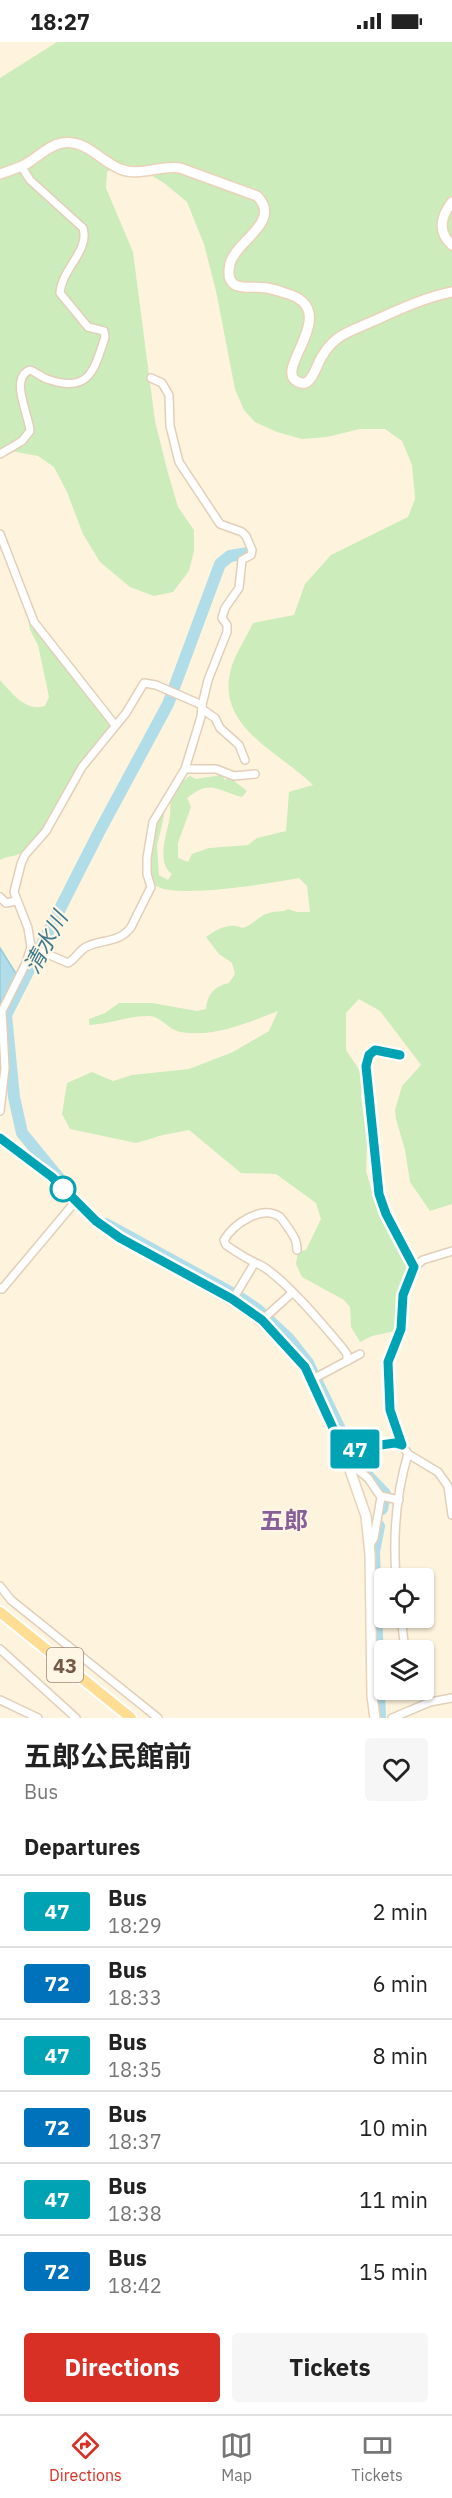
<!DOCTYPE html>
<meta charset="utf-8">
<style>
:root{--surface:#fff;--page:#f6f6f6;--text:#222;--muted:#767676;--line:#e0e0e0;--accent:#d93025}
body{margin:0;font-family:"IBM Plex Sans","Noto Sans JP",sans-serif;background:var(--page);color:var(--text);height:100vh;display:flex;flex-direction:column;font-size:22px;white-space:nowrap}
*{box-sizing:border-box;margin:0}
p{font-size:20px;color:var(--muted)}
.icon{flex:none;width:33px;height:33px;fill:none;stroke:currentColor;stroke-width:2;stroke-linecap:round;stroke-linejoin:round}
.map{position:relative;height:1676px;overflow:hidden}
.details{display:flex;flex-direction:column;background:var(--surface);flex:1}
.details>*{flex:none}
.badge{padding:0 12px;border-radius:4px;font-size:21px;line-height:39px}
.controls{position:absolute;left:374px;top:1526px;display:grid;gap:12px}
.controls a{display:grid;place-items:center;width:60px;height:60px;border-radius:6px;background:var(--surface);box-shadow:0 2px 4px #0004;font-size:30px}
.map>.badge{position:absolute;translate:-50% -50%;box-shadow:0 0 0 3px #fff}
h2{padding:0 24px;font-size:22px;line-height:54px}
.round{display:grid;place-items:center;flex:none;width:63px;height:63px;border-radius:6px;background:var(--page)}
.overview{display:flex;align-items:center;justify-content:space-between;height:102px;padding:0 24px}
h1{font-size:28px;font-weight:700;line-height:45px}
.cta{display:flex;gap:12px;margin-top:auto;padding:12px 24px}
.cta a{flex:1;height:69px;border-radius:6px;background:var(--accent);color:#fff;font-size:24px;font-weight:700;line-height:69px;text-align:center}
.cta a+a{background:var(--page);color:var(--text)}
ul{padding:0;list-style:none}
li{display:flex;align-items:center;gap:18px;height:72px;padding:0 24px;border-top:2px solid var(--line)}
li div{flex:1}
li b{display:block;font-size:22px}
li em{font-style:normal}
li .badge{min-width:66px;font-weight:700;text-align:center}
.status{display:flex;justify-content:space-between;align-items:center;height:42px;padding:0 30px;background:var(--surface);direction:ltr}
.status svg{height:16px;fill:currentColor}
.tab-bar{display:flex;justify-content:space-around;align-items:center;height:84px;border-top:2px solid var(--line);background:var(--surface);font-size:16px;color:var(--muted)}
.tab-bar a{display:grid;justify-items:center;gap:3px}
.tab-bar .on{color:var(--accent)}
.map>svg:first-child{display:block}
.green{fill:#ccecbb}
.water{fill:#b1dde8;stroke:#96ccdb;stroke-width:1.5}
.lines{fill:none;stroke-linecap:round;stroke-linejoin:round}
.river{stroke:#b1dde8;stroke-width:12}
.street-casing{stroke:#e2cfb9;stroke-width:10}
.secondary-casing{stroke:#ead2b8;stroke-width:12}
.primary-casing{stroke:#fff;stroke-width:14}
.street{stroke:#fff;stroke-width:7}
.secondary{stroke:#fff;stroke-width:9}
.primary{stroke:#ffdd93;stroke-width:10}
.line-casing{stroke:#fff;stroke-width:14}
.line{stroke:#00a3b4;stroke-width:9}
.stop-dot{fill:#fff;stroke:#00a3b4;stroke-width:3}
.labels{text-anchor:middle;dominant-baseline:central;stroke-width:4.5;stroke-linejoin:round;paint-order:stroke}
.shield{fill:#fff6e5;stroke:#9e8774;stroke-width:1.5}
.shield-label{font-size:20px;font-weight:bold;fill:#755844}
.water-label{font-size:22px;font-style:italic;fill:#3c798b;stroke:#fff6e5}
.quarter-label{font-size:24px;font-weight:bold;fill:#895f99;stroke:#fff6e5}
</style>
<div class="status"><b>18:27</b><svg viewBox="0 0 49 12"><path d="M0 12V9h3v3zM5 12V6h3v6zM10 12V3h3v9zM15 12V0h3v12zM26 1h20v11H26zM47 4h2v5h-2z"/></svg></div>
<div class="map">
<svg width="452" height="1676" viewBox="0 0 452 1676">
<rect width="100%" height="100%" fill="#fef3dd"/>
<g class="green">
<path d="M57,0H452V1162L430,1169L410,1140L405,1108L396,1077L395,1068L402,1044L421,1023L380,969L359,957L346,971V1008L364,1035L361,1054L367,1101L366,1129L377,1166L399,1201L407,1221L408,1235L399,1249L398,1278L395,1289L372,1294L360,1300L351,1285L350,1265L344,1258L302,1235L296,1222L298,1209L306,1208L321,1177L316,1161L276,1132L241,1131L189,1088L163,1093L136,1101L70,1087L62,1072L67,1041L92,1030L113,1039L132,1033L189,1027L233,1010L269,989L278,969C247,981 214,996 180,990C167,987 160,973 148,974C128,974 109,982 89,983V977L105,971L119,961H152L197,969L206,967C207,952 215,944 229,941L235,932L232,921L219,912L206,895C218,887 228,880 243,886C253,883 258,874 269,871C276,868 282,871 288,867L297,870H310L307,844L299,836C272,841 177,857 156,844C139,833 156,783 163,769L164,774L157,804L159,833L168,838L172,832C155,820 168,790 170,773C171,767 169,760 172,755C176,745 182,739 190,734L196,737L222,733L225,738L229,735L247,749L242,755C216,748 211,737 187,756L191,765L178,801V816L188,820L192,812L209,806L248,803L257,796L286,789L289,750L313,743C281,711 218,686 230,631C233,615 246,596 253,581L294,573L305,542L331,513L408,475L415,457L412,423L402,399L385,387H360L327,395L302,397L277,390L255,380L244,368L235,347L216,249L204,202L187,160L164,141L137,125L117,122L107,130L106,146L133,210L155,379L168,431L178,465L194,488V509L189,529L173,550L154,554L130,545L100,520L83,492L67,450L54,425L38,414L11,409L0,412V36Z"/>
<path d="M27,570L112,684C101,697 90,710 81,724C69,742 39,803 21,811C14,815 7,814 0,818V638C12,651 25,670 45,664L49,655L45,636L38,603L30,588Z"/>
</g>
<path class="water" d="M0,906L17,933L0,967Z"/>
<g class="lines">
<g class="river">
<path d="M63,1141L22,1091L14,1055L6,973L99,790L168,662L220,522L230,514L248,511"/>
<path d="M106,1182L239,1255L258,1268L289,1297L308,1321L340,1387L349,1414L385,1452L382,1467"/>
<path d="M379,1484L374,1510L380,1676"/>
</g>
<g class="street-casing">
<g id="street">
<path d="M0,412L22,399L30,389C29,373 9,336 30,328C36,330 41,335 47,337C89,352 94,329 105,295L104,289L88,285L60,251C62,226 90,209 83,186L30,138L21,124"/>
<path d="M0,492L34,580L115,683"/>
<path d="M202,667L215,676L220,686L239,703L245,718"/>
<path d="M185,727H216L234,734L255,732"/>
<path d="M0,855L6,861L16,859"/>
<path d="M31,905L68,921C75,917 80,908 86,905C102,897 120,901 131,885L151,845L147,832V816L153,780L185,727L201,675L202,663L208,638L227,590V583L222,576L225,566L239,546L242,518L251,513L252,508L246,494L242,490L220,482L179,420L170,384L169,353L162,341L151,336"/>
<path d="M400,1013L375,1008L369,1013L366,1024L379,1152L386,1172L414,1225"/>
<path d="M0,1069L5,1026L2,969L26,921L31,905L28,886L14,850L21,822L25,813L46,789L82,725L126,671L144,641L156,643L202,663"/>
<path d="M297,1208C297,1198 294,1195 289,1187C286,1183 283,1178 280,1175C261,1162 233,1183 224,1198L226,1203C236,1210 247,1217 258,1222C281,1232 324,1284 341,1304L347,1312V1319"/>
<path d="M0,1246L2,1247L75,1160"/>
<path d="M233,1257L254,1222"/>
<path d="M262,1278L292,1251"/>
<path d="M313,1337L360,1312"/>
<path d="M402,1403L390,1368L389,1320L401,1287L403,1253L414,1225L423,1218L452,1209"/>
<path d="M343,1408L395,1401L402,1403L408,1412L438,1430L448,1444L452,1473"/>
<path d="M347,1419L368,1436L381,1455L374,1496L370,1503"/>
<path d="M381,1454L399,1458"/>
<path d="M396,1536C393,1495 396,1452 408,1412"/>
<path d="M0,1544L11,1558L158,1676"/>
<path d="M401,1575L405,1608"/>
<path d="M371,1577L391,1575"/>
<path d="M0,1607L76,1676"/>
<path d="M372,1631H384"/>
<path d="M0,1658L38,1676"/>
<path d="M392,1676L430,1660L452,1656"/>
</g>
</g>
<g class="secondary-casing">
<g id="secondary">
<path d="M0,132C9,129 18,126 26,122C38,115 49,103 62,101C86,97 100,119 120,127C139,135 160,123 180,126L257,154C283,180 235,199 230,222C223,253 251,243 267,246C273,247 279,249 285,251C343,266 277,324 295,338C312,351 316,321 323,313C326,307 333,300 338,296C348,289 360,285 371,280C398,268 423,256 452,250"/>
<path d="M452,160C441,174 437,190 452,203"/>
<path d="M0,1096L52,1135L96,1179L120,1196L247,1267L282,1298L305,1325L343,1408L366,1474L370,1512L372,1654L375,1676"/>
</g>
</g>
<g class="primary-casing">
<path id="primary" d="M0,1570L131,1676"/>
</g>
<use href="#street" class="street"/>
<use href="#secondary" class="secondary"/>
<use href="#primary" class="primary"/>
</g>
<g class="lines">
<g class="line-casing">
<path id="line" d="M0,1096L52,1135L96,1179L120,1196L232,1257L262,1278L305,1325L343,1408L395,1401L402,1403L390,1368L388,1320L401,1287L403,1253L414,1225L386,1172L379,1152L366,1024L369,1013L375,1008L400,1013"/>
</g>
<use href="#line" class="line"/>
</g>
<circle class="stop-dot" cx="63" cy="1147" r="12"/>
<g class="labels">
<rect class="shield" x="47" y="1606" width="36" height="34" rx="4.5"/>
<g class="shield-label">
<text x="65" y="1623">43</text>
</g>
<g class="water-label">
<text transform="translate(45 900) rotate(-62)">清水川</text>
</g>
<g class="quarter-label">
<text x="284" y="1478">五郎</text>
</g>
</g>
</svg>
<div class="controls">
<a><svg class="icon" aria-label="locate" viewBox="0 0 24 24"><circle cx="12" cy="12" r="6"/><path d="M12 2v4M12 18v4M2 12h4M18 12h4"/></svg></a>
<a><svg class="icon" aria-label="layers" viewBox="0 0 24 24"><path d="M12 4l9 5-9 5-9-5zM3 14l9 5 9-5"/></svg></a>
</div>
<b class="badge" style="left:355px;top:1407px;background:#00a3b4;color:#fff">47</b>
</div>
<section class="details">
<div class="overview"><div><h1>五郎公民館前</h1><p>Bus</p></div><a class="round"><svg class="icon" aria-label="heart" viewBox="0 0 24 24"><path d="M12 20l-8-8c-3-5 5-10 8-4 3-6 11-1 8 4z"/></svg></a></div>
<h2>Departures</h2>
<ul>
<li><span class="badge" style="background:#00a3b4;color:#fff">47</span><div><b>Bus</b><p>18:29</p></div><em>2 min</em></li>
<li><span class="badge" style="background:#0072bc;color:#fff">72</span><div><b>Bus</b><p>18:33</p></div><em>6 min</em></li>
<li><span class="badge" style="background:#00a3b4;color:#fff">47</span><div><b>Bus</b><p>18:35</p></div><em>8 min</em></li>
<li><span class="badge" style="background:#0072bc;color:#fff">72</span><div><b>Bus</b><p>18:37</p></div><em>10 min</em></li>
<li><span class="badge" style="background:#00a3b4;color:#fff">47</span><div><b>Bus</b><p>18:38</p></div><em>11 min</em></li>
<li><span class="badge" style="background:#0072bc;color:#fff">72</span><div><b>Bus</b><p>18:42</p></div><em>15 min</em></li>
</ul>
<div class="cta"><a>Directions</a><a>Tickets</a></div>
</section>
<nav class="tab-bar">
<a class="on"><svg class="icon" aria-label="directions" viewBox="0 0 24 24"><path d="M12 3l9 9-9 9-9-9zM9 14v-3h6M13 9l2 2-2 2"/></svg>Directions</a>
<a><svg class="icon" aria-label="map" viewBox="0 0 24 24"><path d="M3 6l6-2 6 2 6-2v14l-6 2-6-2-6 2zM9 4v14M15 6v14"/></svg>Map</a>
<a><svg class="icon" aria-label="tickets" viewBox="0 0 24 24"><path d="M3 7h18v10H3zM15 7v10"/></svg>Tickets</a>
</nav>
